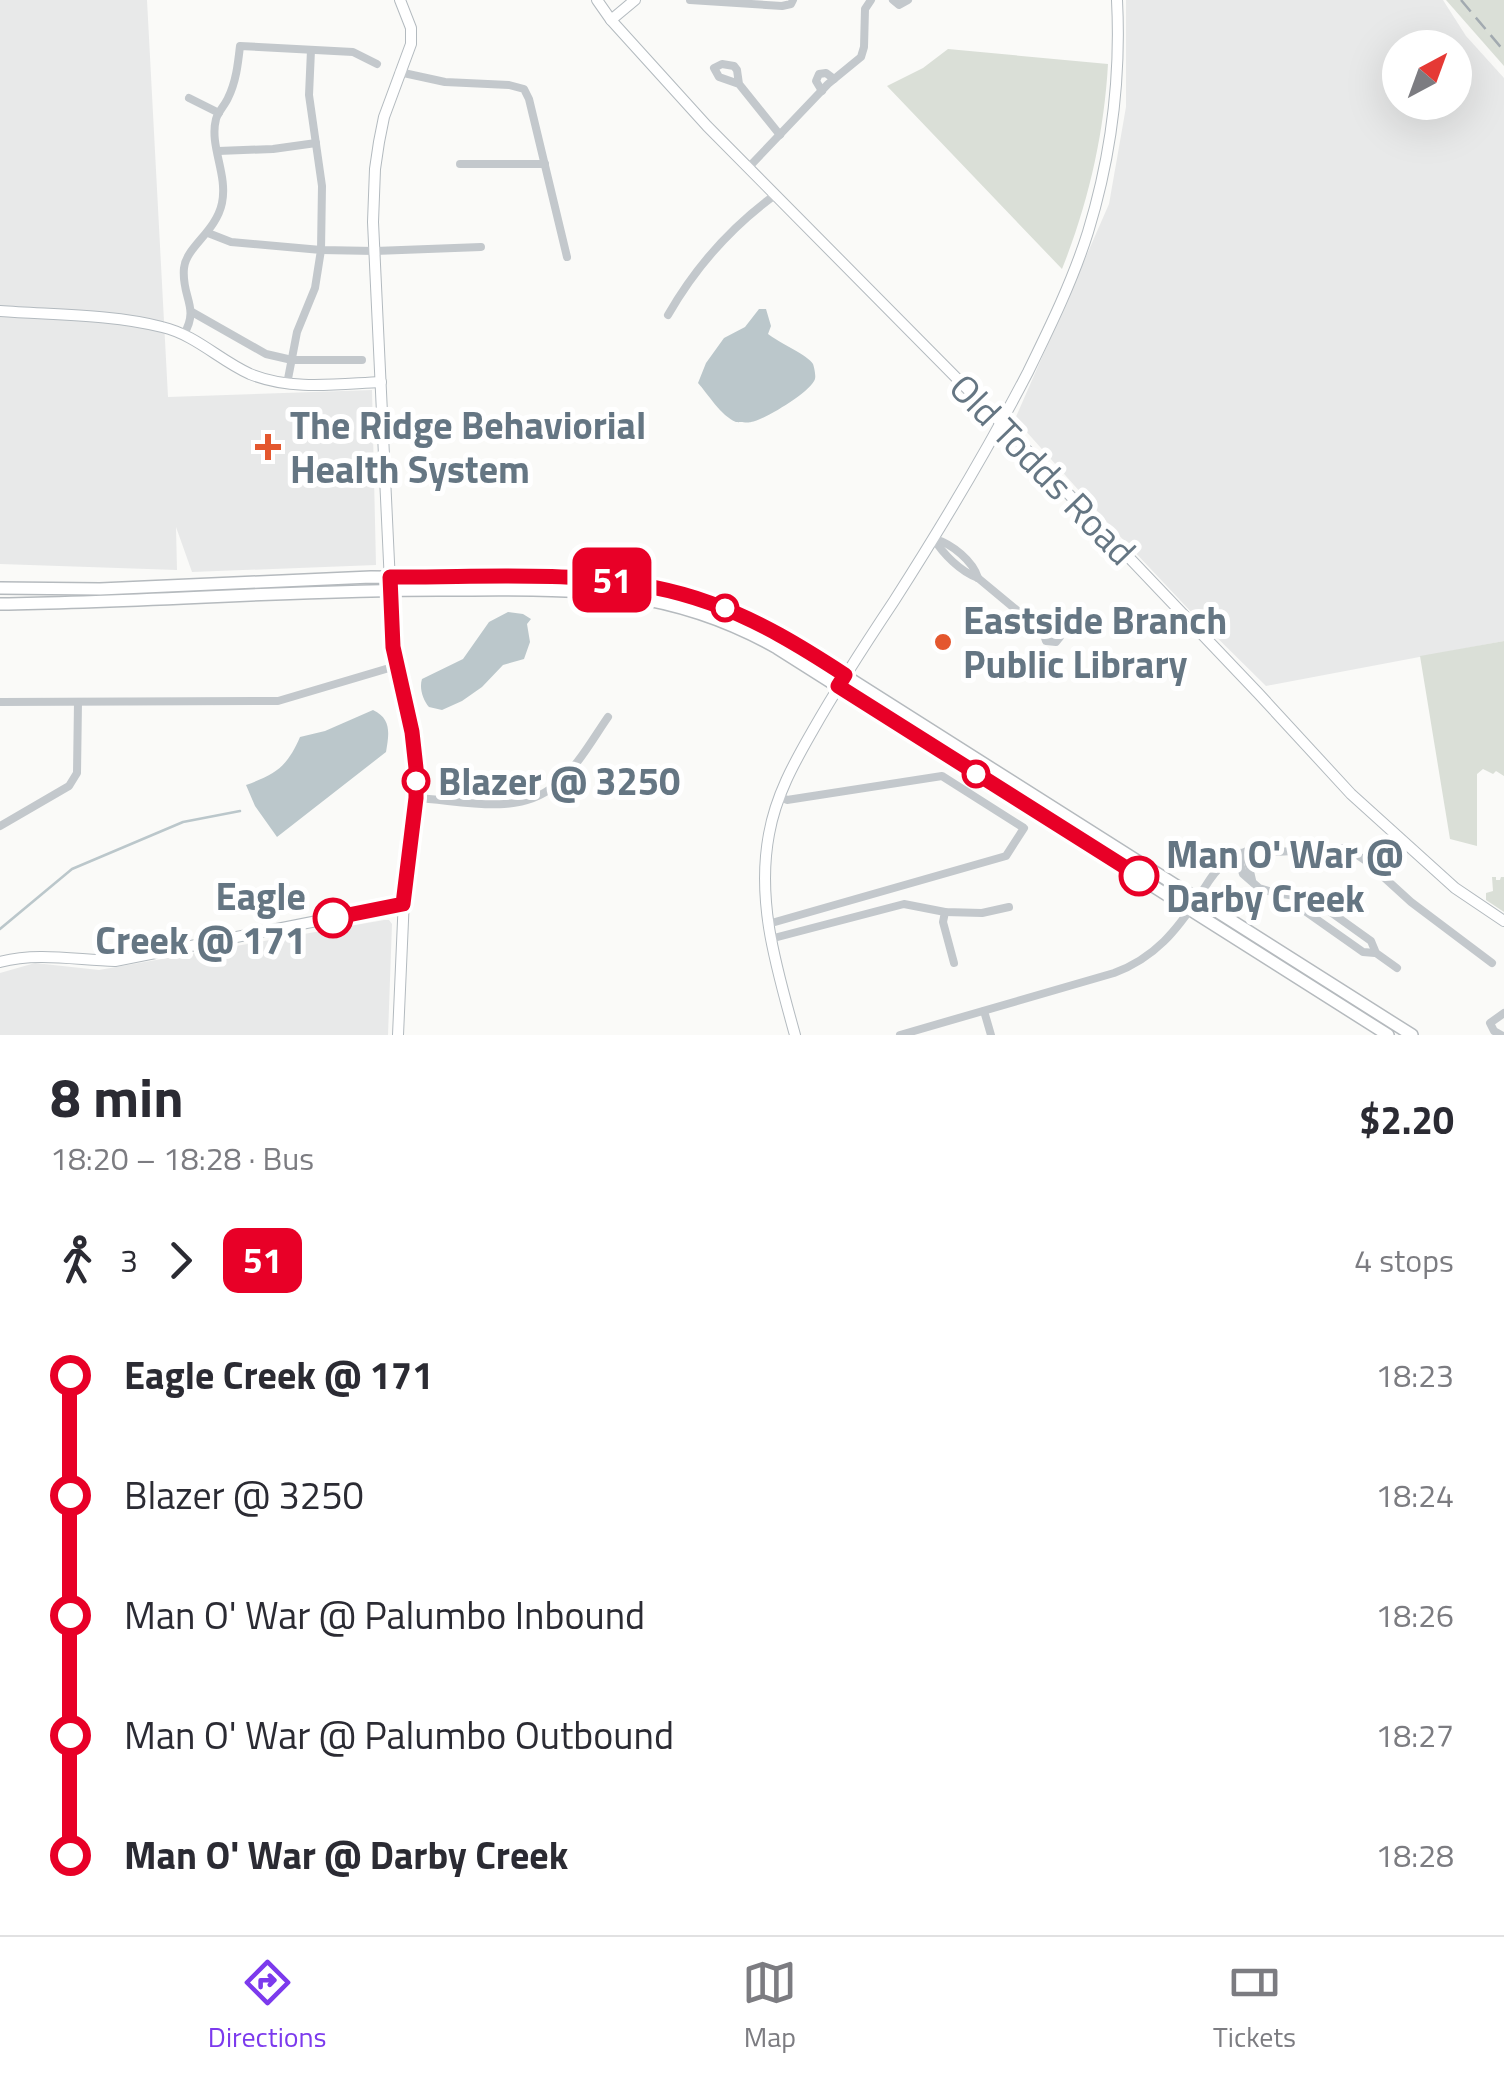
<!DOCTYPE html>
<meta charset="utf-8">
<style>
:root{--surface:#fff;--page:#f2f2f3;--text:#2b2b33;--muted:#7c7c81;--line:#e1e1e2;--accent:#7c3aed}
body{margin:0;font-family:"Titillium Web",sans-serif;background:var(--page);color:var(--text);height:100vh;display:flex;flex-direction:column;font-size:38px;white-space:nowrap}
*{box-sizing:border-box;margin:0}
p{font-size:32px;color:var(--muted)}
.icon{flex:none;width:55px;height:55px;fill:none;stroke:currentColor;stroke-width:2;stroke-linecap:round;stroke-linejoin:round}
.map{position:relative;height:1035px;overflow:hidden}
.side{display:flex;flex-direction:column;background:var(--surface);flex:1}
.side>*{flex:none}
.badge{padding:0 20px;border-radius:15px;font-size:35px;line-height:65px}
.needle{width:65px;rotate:41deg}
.buttons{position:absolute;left:1382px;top:30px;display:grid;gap:20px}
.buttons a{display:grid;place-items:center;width:90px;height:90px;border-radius:50%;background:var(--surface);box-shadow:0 10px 40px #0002;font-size:50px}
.map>.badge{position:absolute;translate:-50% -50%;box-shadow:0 0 0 5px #fff}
.legs{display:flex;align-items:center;gap:15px;height:110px;padding:0 50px;font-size:32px}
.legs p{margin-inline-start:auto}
.headline{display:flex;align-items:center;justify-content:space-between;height:170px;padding:0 50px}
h1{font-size:55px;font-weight:700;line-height:75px}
ul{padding:0 50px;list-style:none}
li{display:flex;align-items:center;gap:35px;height:120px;font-size:38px}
li i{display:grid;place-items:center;width:15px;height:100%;margin:0 12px;background:currentColor}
li i::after{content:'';width:25px;height:25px;margin:-12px;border:8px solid;border-radius:50%;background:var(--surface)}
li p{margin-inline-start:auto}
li:first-child i{background:linear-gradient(#0000 50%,currentColor 0)}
li:last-child i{background:linear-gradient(currentColor 50%,#0000 0)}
.menu{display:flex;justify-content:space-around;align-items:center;height:140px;border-top:2px solid var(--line);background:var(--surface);font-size:28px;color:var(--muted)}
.menu a{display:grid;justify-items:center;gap:5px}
.menu .on{color:var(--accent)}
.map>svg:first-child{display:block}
.built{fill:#e8e9e9;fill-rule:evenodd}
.green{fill:#dadfd7}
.water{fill:#bbc7cb}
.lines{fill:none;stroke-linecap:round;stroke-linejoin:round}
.stream{stroke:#bbc7cb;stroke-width:2.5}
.secondary-casing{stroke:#b3babf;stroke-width:12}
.primary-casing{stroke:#b5babe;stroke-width:14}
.street{stroke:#c3c8cc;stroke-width:8}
.secondary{stroke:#fff;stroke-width:10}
.primary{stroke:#fff;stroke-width:11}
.rail{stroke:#a2aab0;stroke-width:2.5;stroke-dasharray:15 8;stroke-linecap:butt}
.line-1-casing{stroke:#fff;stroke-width:22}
.line-1{stroke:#e80027;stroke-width:15}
.poi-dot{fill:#e4572e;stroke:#fff;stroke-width:4}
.stop-1-dot{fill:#fff;stroke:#e80027;stroke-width:5}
.labels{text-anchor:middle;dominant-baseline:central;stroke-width:10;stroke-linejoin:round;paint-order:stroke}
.poi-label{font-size:38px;font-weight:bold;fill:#657683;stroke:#fff;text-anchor:start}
.street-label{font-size:38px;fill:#657683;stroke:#fff}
.stop-label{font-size:38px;font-weight:bold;fill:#657683;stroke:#fff;text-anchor:start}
</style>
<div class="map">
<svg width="1504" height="1035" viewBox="0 0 1504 1035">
<rect width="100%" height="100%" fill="#fafaf8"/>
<g class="built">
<path d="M0,0H147L168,397L372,390L376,565L192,572L176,527L177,570L0,564Z"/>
<path d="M1126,0H1443L1466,36L1504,78V641L1266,686L1194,615L1115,531L1015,419L1109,204L1126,107ZM1400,48H1455V102H1400Z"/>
<path d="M384,920H389L392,924L388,1035H0V973L35,963L99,970Z"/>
</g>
<g class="green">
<path d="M1446,0H1504V66Z"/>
<path d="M948,49L1108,64C1104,135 1088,204 1062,269L887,86L923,68Z"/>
<path d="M1504,641V776L1496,771L1493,774L1483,769L1477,774V846L1450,839L1420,656Z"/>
<path d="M1492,877H1496V880H1500L1501,877H1504V912L1486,900V893L1493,891Z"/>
</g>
<g class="water">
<path d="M759,309H766L771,326L768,334C778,342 809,356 813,364C814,367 816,375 815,379C811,392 764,420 751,422C750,423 737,422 736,422C721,416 708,394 698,383L706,363L724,338L745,327Z"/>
<path d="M508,612L523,614L531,619L527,624L530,642L524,659L503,665L482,687L462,701L442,710L429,707C423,700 419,688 422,679L463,659L489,622Z"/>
<path d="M373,710C392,719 389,734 386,752L277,837L255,806L246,785C276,774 287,767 300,737L325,731Z"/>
</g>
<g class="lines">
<path class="stream" d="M0,929L72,869L183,822L240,811"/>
<g class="secondary-casing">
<g id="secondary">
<path d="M597,0L611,20L707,126L1001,423L1258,693L1351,794L1455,888L1504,921"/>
<path d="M611,20L635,0"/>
<path d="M0,311C51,315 112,314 162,327C196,335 219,360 250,374C292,391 337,384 381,382"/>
<path d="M0,962C38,952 76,960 115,961L403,904"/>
<path d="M398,1035L405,875L416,798V768L412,733L393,647L373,222L375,169L379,142L384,117L411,44V28L400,0"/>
<path d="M795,1035C777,969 756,903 769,834C776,795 794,763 813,730C838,686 866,643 894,601C942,526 987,451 1028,372C1050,327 1073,280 1088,232C1111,157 1121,79 1117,0"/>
</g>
</g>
<g class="primary-casing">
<g id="primary">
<path d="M0,588L100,589L371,577L596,579L665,589L706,601L753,621L795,644L1412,1035"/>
<path d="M0,604C147,602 292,590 439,590C565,590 663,583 777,648L1388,1035"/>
</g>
</g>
<g class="street">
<path d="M690,0L782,6L791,4L793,0"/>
<path d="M893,0L899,5L908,0"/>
<path d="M311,50L309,95L322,186L321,250L375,251L481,247"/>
<path d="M399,72L445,82L509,85L524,89L529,99L567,257"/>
<path d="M739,84L719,77L714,68L722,64L734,66L737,70L739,84L780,135"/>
<path d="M822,91L816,81L819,74L826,73L834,79"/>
<path d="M189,98L219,113"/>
<path d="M218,151L273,149L316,143"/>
<path d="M460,164H545"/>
<path d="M748,168L828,84L861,57L864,47L865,9L871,0"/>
<path d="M208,233L231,242L321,250L315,288L297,332L287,384"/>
<path d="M192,312L266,354L292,360H362"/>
<path d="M668,315C695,268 731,227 775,195"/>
<path d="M184,334C200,307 181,297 184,268C186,247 216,232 222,203C228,174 209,146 216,119C218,112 225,105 228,98C236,82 238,64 240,46L353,52L377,64"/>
<path d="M934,539C943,554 961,572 978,578L1043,632L1046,641L1056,642L1060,637L1059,630L1054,626L1048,627L1043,632"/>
<path d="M935,539C952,544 973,561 978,578"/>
<path d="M0,702L278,701L396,666"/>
<path d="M416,798C460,800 517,817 554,786C577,768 592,740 608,717"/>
<path d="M0,826L69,786L77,773L78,702"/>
<path d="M1241,853L1240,864L1243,874L1259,888L1275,893L1311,898L1371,941L1376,953L1397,968"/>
<path d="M1241,853L1248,862L1252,880"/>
<path d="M1297,897L1302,909L1363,952L1375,953"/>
<path d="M945,912L943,922L954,963"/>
<path d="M768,924L1006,856L1024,828L942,776L787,800L779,796"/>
<path d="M770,939L904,904L945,912L982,913L1009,907"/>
<path d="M984,1011L991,1035"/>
<path d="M900,1035L1114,973C1155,958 1177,930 1200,895C1207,884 1213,872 1224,864C1234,855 1247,851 1259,846L1275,852L1347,848L1366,861L1411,902L1492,963"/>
<path d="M1501,1035L1494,1031L1490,1023L1504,1013"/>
</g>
<use href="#secondary" class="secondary"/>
<use href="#primary" class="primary"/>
<path class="rail" d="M1461,0L1504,51"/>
</g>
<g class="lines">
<g class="line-1-casing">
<path id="line-1" d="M333,918L403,904L416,798V768L412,732L393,647L390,577C496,578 609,566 710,603C758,620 802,647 845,675L838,686L1139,876"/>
</g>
<use href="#line-1" class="line-1"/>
</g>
<g class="poi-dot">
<path d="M263 432h10v10h10v10h-10v10h-10v-10h-10v-10h10z"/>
<circle cx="943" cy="642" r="10"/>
</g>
<g class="stop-1-dot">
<circle cx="725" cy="608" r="12"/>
<circle cx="976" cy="774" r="12"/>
<circle cx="416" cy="781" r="12"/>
<circle cx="1139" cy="876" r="18"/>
<circle cx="333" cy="918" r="18"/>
</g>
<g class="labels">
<g class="poi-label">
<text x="290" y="425">The Ridge Behaviorial<tspan x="290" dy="44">Health System</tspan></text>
<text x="963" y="620">Eastside Branch<tspan x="963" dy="44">Public Library</tspan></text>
</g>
<g class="street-label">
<text transform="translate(1043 469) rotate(46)">Old Todds Road</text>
</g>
<g class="stop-label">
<text x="438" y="781">Blazer @ 3250</text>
<text x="1166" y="854">Man O' War @<tspan x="1166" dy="44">Darby Creek</tspan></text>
<text x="306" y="896" text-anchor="end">Eagle<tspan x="306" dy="44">Creek @ 171</tspan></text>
</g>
</g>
</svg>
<div class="buttons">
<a><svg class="needle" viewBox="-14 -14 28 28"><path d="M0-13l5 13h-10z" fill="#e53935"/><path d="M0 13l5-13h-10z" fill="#7c7c81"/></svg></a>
</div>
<b class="badge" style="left:612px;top:580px;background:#e80027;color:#fff">51</b>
</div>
<section class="side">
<div class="headline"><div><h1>8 min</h1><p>18:20 – 18:28 · Bus</p></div><b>$2.20</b></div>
<div class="legs"><svg class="icon" aria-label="walk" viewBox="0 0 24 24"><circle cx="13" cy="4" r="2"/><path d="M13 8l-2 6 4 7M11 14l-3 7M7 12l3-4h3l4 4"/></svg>3<svg class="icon" aria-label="forward" viewBox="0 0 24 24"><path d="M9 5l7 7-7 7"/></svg><b class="badge" style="background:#e80027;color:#fff">51</b><p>4 stops</p></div>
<ul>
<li><i style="color:#e80027"></i><b>Eagle Creek @ 171</b><p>18:23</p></li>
<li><i style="color:#e80027"></i><span>Blazer @ 3250</span><p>18:24</p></li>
<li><i style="color:#e80027"></i><span>Man O' War @ Palumbo Inbound</span><p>18:26</p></li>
<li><i style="color:#e80027"></i><span>Man O' War @ Palumbo Outbound</span><p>18:27</p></li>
<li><i style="color:#e80027"></i><b>Man O' War @ Darby Creek</b><p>18:28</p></li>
</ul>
</section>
<nav class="menu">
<a class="on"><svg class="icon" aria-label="directions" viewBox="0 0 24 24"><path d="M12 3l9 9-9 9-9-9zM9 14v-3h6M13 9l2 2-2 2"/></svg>Directions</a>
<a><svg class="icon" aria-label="map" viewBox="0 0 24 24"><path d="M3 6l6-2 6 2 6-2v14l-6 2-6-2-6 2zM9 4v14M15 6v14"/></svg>Map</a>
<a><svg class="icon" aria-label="tickets" viewBox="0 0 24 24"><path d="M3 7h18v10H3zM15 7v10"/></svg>Tickets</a>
</nav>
